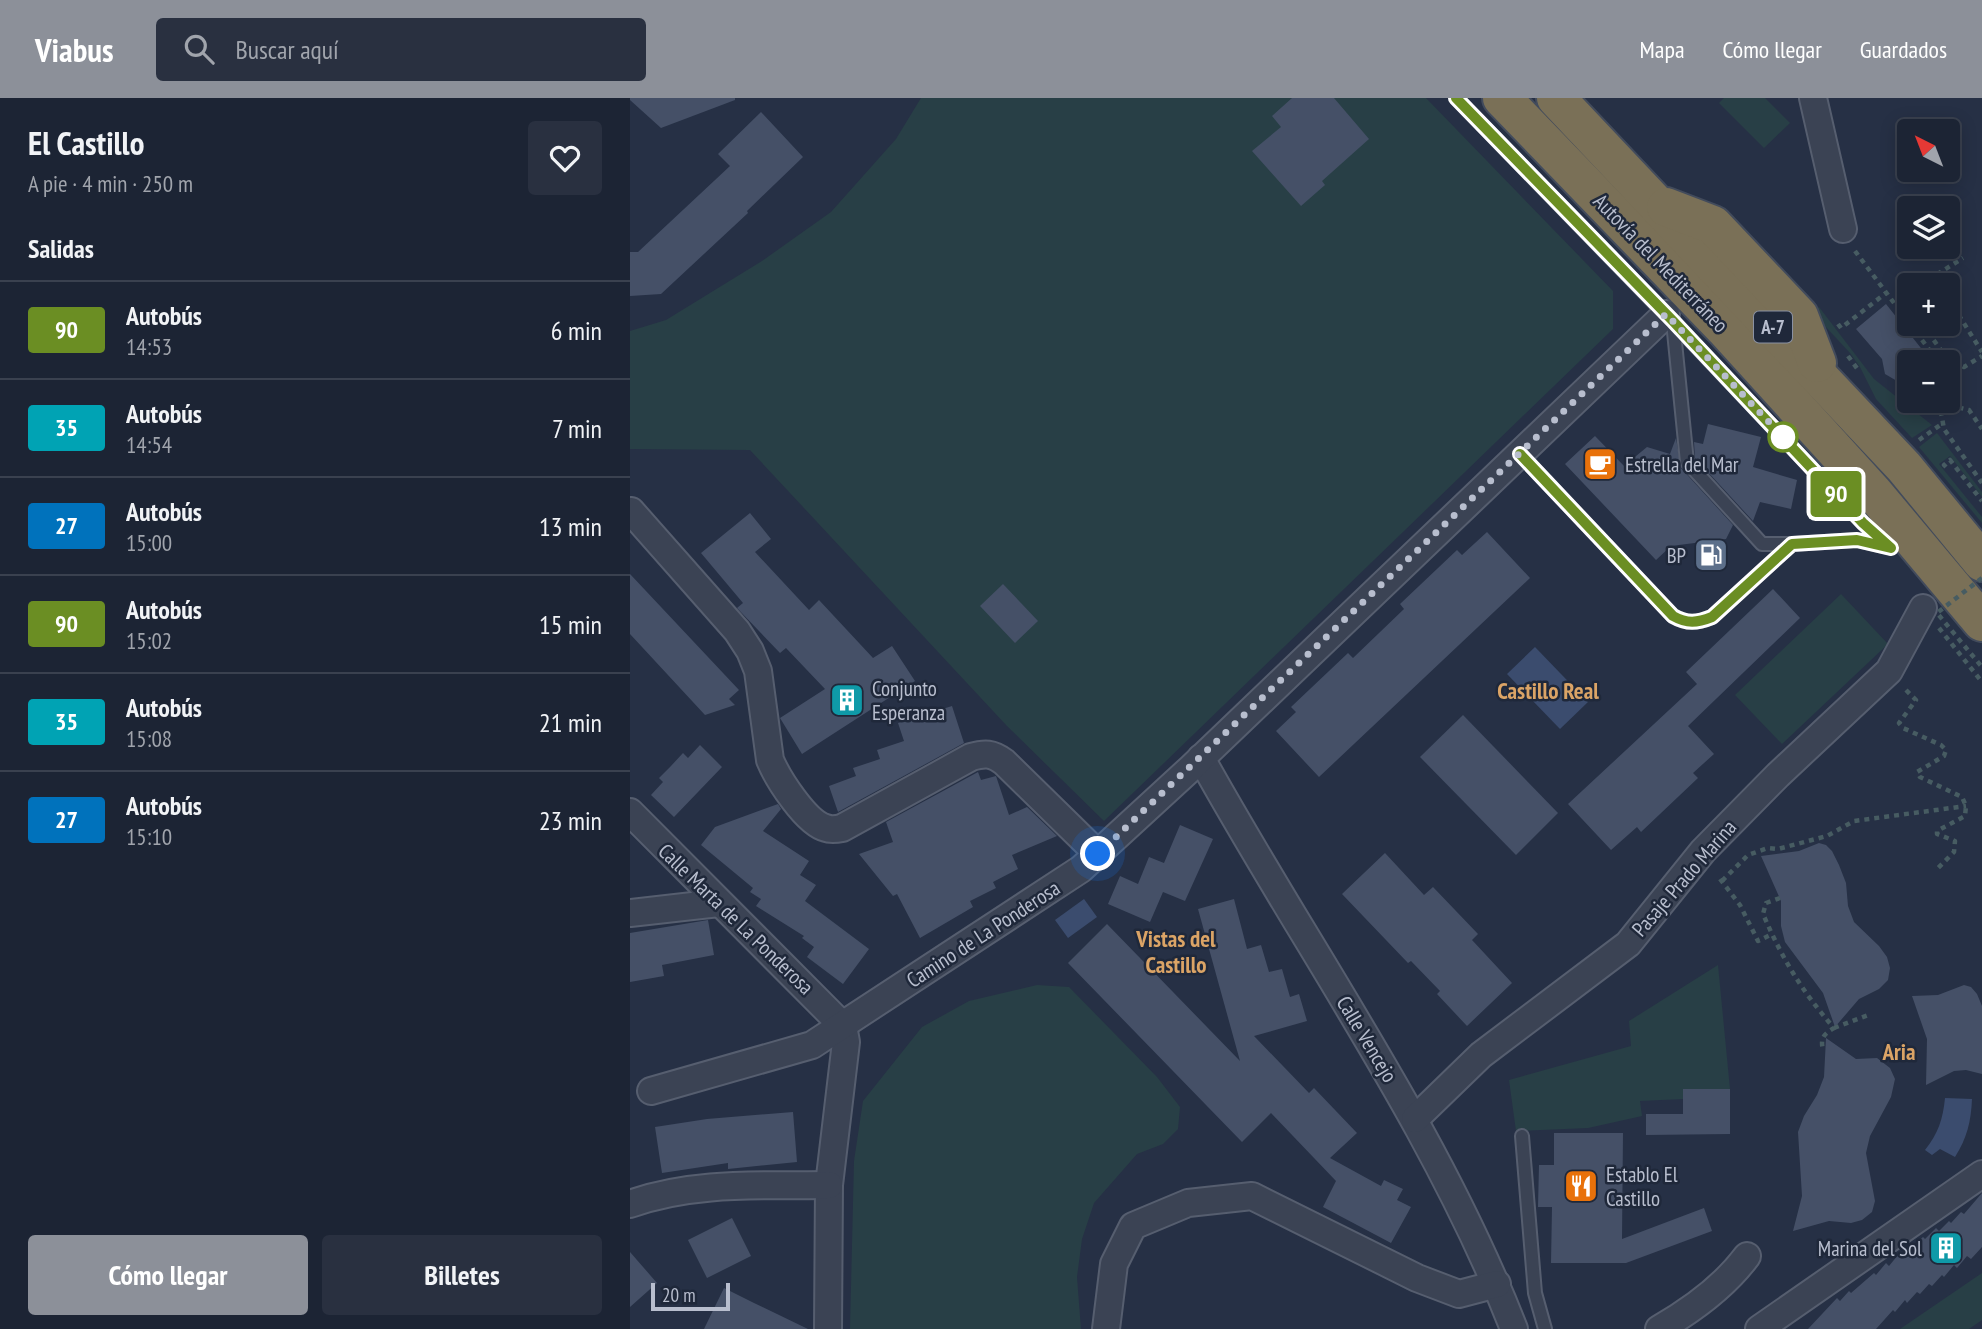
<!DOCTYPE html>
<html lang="es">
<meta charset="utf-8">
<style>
:root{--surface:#1c2434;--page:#293040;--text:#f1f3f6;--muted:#a0a4ac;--line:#3a414f;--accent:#8c9099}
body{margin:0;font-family:"PT Sans Narrow",sans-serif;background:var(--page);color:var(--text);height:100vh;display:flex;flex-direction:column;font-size:26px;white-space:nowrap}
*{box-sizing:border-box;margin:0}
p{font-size:23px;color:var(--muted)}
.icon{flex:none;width:38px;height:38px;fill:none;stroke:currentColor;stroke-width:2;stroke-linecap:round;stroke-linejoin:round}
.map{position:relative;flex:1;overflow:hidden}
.details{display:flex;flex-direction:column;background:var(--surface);width:630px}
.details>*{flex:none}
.badge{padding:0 14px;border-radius:5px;font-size:24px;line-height:46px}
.needle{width:46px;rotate:318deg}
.buttons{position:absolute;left:1267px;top:21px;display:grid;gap:14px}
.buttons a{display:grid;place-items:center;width:63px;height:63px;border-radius:7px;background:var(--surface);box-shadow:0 4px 18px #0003,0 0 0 2px var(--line);font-size:35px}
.scale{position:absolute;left:21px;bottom:18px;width:79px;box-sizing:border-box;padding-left:7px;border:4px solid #b8bece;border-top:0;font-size:19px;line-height:24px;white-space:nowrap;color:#b8bece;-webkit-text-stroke:5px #1f283a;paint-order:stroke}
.you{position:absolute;width:35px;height:35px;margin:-18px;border:5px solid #fff;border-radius:50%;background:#1a73e8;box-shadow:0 0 0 10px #1a73e833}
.map>.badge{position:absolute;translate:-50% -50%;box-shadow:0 0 0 4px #fff}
h2{padding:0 28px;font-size:26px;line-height:63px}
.round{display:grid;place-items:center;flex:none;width:74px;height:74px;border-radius:7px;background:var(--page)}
.summary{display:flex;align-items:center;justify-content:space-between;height:119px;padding:0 28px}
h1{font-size:33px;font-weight:700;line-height:52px}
.button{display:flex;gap:14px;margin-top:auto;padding:14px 28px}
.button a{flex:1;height:80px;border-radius:7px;background:var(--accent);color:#fff;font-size:28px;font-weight:700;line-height:80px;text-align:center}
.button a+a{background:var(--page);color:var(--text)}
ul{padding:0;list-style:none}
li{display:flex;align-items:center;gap:21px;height:98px;padding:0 28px;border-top:2px solid var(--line)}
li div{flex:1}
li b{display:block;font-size:26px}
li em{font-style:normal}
li .badge{min-width:77px;font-weight:700;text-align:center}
header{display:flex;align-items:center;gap:42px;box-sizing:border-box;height:98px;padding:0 35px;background:var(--accent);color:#fff}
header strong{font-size:33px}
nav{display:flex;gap:38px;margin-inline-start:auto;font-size:24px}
.search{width:490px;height:63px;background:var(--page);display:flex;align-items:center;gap:18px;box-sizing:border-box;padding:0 24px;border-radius:7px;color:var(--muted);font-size:26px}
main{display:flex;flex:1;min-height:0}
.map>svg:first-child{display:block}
.green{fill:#283f46}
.water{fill:#3b4c6e}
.building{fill:#455067}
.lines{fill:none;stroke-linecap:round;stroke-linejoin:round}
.lane-casing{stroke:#565e6f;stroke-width:16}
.street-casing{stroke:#565e6f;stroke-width:30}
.highway-casing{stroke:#424b5c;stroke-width:42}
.path{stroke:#475c62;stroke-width:4.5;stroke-dasharray:5 5;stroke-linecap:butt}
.lane{stroke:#3b4354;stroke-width:12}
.street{stroke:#3b4354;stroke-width:26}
.highway{stroke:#7a7057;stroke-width:38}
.path-bridge{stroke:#475c62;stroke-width:4.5;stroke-dasharray:5 5;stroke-linecap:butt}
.line-casing{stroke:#fff;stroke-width:16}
.line{stroke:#6b8e23;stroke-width:10}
.walk{stroke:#b8bece;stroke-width:7;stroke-dasharray:0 12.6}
.stop-dot{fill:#fff;stroke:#6b8e23;stroke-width:3.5}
.labels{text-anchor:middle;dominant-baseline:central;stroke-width:5;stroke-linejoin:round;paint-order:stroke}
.shield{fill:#1f283a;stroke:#8a91a2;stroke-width:2}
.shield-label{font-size:19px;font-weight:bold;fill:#b8bece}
.street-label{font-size:21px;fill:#b8bece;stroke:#1f283a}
.poi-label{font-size:21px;fill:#b8bece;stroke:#1f283a;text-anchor:start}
.neighbourhood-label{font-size:23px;font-weight:bold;fill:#dba466;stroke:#1f283a}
</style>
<header>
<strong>Viabus</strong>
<div class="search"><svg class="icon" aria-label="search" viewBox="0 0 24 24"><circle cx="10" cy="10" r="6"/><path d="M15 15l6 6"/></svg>Buscar aquí</div>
<nav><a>Mapa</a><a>Cómo llegar</a><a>Guardados</a></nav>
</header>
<main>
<section class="details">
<div class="summary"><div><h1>El Castillo</h1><p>A pie · 4 min · 250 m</p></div><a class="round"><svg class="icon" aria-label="heart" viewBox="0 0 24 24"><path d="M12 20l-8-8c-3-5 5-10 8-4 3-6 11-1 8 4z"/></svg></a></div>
<h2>Salidas</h2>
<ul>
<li><span class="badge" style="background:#6b8e23;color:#fff">90</span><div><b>Autobús</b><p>14:53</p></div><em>6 min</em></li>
<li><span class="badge" style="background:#00a3b4;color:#fff">35</span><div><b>Autobús</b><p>14:54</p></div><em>7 min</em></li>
<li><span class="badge" style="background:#0072bc;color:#fff">27</span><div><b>Autobús</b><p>15:00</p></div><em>13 min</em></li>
<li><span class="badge" style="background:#6b8e23;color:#fff">90</span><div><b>Autobús</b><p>15:02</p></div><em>15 min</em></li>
<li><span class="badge" style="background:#00a3b4;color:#fff">35</span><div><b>Autobús</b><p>15:08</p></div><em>21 min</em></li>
<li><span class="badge" style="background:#0072bc;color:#fff">27</span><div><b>Autobús</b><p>15:10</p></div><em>23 min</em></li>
</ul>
<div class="button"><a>Cómo llegar</a><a>Billetes</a></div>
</section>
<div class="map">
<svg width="1352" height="1231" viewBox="0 0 1352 1231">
<rect width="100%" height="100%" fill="#263045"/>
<g class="green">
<path d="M291,0H796L983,193V231L474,723L377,628L120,352L0,351V233L36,222L132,163L201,114L266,41Z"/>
<path d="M1094,0H1135L1160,25L1134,50L1089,5Z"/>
<path d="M1189,209L1244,281L1302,327L1282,340L1246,301L1230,269L1220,255L1182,214Z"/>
<path d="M1307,335L1352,394V399L1320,358L1309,366L1352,419V425L1289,349Z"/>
<path d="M1211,496L1258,546L1152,646L1105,597Z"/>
<path d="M1088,867L1100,991H1053V1001L1010,1003L1012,1018L958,1030L886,1033L879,982L1001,948L999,923Z"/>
<path d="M407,887L439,889L527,979L550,1009L548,1031L533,1046L507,1056L464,1105L452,1141L447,1179L451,1231H220L224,1063L233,1003L292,929L339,903Z"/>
<path d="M1352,1175V1222L1339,1231H1270Z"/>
</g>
<g class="water">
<path d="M905,549L958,604L930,631L877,576Z"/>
<path d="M454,801L467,819L438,840L425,822Z"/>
<path d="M1315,1000L1342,1001C1341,1024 1337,1040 1325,1059L1310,1051L1302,1057L1295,1052C1308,1036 1313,1021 1315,1000Z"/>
</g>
<g class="building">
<path d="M0,0H105V2L31,30L0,2Z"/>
<path d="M662,0H704L739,41L692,83L695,87L671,108L622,53L651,29L642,18Z"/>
<path d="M131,14L173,59L117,113L118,115L31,196L0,198V154H8L100,68L88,56Z"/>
<path d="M1256,206L1298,259L1291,264H1279V274L1267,283L1255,276L1252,261L1226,231Z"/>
<path d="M1078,326L1131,339L1123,369L1167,382L1161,411L1130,404L1123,423L1065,360L1064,344L1073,346Z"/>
<path d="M965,338L994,368L1017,349L1040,356L1046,340L1051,370L1103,427L1096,441L1041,448L1026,462L935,366Z"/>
<path d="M120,415L141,441L125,454L179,512L189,502L243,560L262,548L285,583L172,656L150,620L195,591L156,550L150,555L107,510L113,505L71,455Z"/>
<path d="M857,434L900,480L689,679L646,633L666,614L661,609L718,555L723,560L774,511L770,506L827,452L832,457Z"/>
<path d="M0,476L109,592L99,601L105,607L75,617L0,536Z"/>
<path d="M373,486L408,523L385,545L350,508Z"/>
<path d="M1143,491L1170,520L1058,628L1084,656L1063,675L1068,680L1011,734L1007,729L981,752L938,706L1067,586L1056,574Z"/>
<path d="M322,608L334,645L208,714L199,688L226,678L223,670L250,661L247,652L274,643L268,625Z"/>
<path d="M833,617L928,715L886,757L790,659Z"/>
<path d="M70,647L92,669L44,719L21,697L33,684L29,680L41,668L53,655L58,660Z"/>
<path d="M348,674L351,682L366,678L379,717L397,709L427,738L382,757L388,771L363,784L366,790L340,803L343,809L290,840L267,796L263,798L229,756L263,744L256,724Z"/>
<path d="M148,706L151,711L133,733L179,763L170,777L186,787L175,803L239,851L213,886L177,859L184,849L172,840L174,838L126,808L131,801L120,794L123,790L71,747L85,729Z"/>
<path d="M550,727L583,741L555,803L533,794L520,824L478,806L490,778L508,786L519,759L534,765Z"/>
<path d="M1189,745L1196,747L1202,753L1209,767L1216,785L1218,808L1224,824L1249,848L1257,859L1260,870L1258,882L1249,891L1229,901L1205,929L1193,895L1155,844L1151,828V803L1131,758L1169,753Z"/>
<path d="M755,755L794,797L803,789L848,836L842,842L882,885L837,928L807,896L810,893L781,863L778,865L712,796Z"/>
<path d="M604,801L617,851L631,847L639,874L652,871L660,899L669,896L677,923L624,938L679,995L684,990L727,1035L700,1060L751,1088L754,1082L773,1091L767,1102L781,1109L761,1145L693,1109L706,1083L641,1015L612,1044L438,865L477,826L610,963L568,811Z"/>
<path d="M78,822L84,857L32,867L34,878L0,884V835Z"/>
<path d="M1334,887L1341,889L1347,896L1352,908V976L1336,972L1324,973L1296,987L1297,941L1282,898L1308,897Z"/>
<path d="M1196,940L1226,961L1247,960L1260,970L1265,981L1261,999L1240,1038L1236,1055L1245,1103L1242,1114L1232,1122L1221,1125L1199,1123L1163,1133L1172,1098L1168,1034L1174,1018L1187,997L1194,979Z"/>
<path d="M1053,991H1100V1036L1016,1037V1016H1053Z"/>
<path d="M163,1014L167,1064L98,1071V1065L32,1075L25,1029L77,1021Z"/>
<path d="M924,1035H993L992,1141L1074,1110L1082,1133L996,1165H921L922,1109H908L909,1067H924Z"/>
<path d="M1352,1095V1149L1341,1161L1337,1158L1327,1170L1324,1167L1314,1179L1312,1177L1302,1188L1299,1186L1290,1196L1287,1194L1277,1205L1275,1202L1265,1214L1263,1212L1246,1231H1178L1207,1200L1210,1203L1219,1193L1221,1195L1244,1175L1246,1177L1256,1165L1259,1168L1268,1157L1271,1160L1293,1139L1295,1141L1306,1130L1309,1133L1319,1123L1321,1125L1331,1114L1334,1116Z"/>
<path d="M102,1120L121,1158L77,1180L58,1142Z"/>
<path d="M0,1154L27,1185L0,1209Z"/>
<path d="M94,1190L124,1205L178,1231H74Z"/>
</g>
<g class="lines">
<g class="lane-casing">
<g id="lane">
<path d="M826,0L1043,224L1233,424L1261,450"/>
<path d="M1043,224L1057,364L1132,446H1162"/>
<path d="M890,356L1043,518C1057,526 1067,525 1082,519L1162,446L1227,442L1258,449"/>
<path d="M892,1038L905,1195L915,1231"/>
</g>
</g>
<g class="street-casing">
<g id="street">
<path d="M1183,0L1213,131"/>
<path d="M1,413L107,533L120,553L128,573L140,662C148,681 176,725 196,730C201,732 207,731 212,730L341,659C355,655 362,655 374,664L468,756"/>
<path d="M571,660C676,850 805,1028 884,1231"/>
<path d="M0,714L213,928L216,944L199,1087L198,1231"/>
<path d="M0,815L89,805"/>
<path d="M21,993L182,947L451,771L561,670L1036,216"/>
<path d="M785,1021L851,957L998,846L1073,753L1148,677L1259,573L1293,510"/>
<path d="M0,1106C63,1083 133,1088 199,1087"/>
<path d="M476,1231L484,1166L503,1128L558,1105L622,1098L787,1180L829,1196L867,1186"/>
<path d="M1029,1231C1062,1212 1094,1189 1117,1158"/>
<path d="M1129,1231L1352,1076"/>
</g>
</g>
<g class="highway-casing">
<g id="highway">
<path d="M872,0L1095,231L1243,394L1352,524"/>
<path d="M926,0L1274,369L1352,464"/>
<path d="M1036,109L1083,127L1169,218L1187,265"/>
</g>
</g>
<g class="path">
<path d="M1225,153L1279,225"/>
<path d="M1304,178L1309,187"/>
<path d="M1290,187L1333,160"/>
<path d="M1318,200L1352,254"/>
<path d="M1208,226L1211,230L1256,195"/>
<path d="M1280,226L1304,258L1305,264"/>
<path d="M1292,226L1316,259L1334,269L1352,258"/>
<path d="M1218,258L1229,273"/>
<path d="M1309,303L1314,331L1352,385"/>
<path d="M1309,305L1339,312L1352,331"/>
<path d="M1289,342L1313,325"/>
<path d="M1316,369L1314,367L1320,362L1352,403"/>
<path d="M1309,530L1352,584"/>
<path d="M1276,592L1286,602L1269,625L1273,630L1311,647L1316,652L1314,658L1287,674L1290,679L1332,699L1336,708L1335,718L1307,733V736L1325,743L1324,754L1307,771"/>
<path d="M1090,781L1110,807L1128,843L1142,836"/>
<path d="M1092,783L1118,757L1138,750L1148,751L1197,738L1224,723L1336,708"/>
<path d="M1150,800L1136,805L1133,816C1153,862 1171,892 1204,930C1194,936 1190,940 1193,952"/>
<path d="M1204,930L1241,916"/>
</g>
<use href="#lane" class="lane"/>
<use href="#street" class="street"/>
<use href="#highway" class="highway"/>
<path class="path-bridge" d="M1352,480L1307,515L1352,569"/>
</g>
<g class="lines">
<g class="line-casing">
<path id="line" d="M826,0L1043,223L1233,425L1261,450L1227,442L1162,446L1082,519C1067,525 1057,526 1043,518L890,356"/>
</g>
<use href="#line" class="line"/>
<path class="walk" d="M468,756L1036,216L1158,344L1153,339"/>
</g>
<defs>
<g id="cafe-square" transform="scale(1.75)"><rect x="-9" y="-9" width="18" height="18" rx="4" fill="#e8710a" stroke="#1f283a"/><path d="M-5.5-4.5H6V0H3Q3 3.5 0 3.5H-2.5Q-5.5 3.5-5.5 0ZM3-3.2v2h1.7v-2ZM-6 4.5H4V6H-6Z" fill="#fff"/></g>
<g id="fuel-square" transform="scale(1.75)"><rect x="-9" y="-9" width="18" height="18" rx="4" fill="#5c6f8a" stroke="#1f283a"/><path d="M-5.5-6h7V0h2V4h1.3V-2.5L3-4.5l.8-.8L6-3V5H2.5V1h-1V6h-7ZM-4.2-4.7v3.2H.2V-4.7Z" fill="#fff"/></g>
<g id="building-square" transform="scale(1.75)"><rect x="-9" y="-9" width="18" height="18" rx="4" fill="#0f9aa8" stroke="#1f283a"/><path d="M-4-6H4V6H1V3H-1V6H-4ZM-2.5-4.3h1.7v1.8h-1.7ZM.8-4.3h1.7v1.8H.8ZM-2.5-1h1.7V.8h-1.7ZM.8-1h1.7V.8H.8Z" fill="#fff"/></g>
<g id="restaurant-square" transform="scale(1.75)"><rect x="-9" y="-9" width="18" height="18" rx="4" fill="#e8710a" stroke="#1f283a"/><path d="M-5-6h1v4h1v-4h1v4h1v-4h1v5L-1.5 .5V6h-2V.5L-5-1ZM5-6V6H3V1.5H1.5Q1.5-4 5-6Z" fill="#fff"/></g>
</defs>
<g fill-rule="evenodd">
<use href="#cafe-square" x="970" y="366"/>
<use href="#fuel-square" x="1081" y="457"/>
<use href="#building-square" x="217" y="602"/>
<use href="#restaurant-square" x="951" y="1088"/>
<use href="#building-square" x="1316" y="1150"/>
</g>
<circle class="stop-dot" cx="1153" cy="339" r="14"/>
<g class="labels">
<rect class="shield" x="1124" y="213.5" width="38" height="31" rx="5"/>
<g class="shield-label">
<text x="1143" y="229">A-7</text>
</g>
<g class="street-label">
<text transform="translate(1031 165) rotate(46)">Autovía del Mediterráneo</text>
<text transform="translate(1054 780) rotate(-49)">Pasaje Prado Marina</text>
<text transform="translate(106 821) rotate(44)">Calle Marta de La Ponderosa</text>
<text transform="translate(353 836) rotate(-33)">Camino de La Ponderosa</text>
<text transform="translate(737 941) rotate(59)">Calle Vencejo</text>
</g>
<g class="poi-label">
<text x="995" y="366">Estrella del Mar</text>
<text x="1056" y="457" text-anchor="end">BP</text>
<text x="242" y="590">Conjunto<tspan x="242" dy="24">Esperanza</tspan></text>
<text x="976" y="1076">Establo El<tspan x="976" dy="24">Castillo</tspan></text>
<text x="1292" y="1150" text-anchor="end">Marina del Sol</text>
</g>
<g class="neighbourhood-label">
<text x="918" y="592">Castillo Real</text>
<text x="546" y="840">Vistas del<tspan x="546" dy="26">Castillo</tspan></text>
<text x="1269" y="953">Aria</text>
</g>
</g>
</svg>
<div class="buttons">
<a><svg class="needle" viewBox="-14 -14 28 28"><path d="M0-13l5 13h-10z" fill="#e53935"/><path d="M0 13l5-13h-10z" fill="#a0a4ac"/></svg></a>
<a><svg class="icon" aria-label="layers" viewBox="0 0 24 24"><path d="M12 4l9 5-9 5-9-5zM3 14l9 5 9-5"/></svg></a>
<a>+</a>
<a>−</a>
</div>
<div class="scale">20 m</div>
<div class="you" style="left:468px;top:756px"></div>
<b class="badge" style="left:1206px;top:396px;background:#6b8e23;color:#fff">90</b>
</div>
</main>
